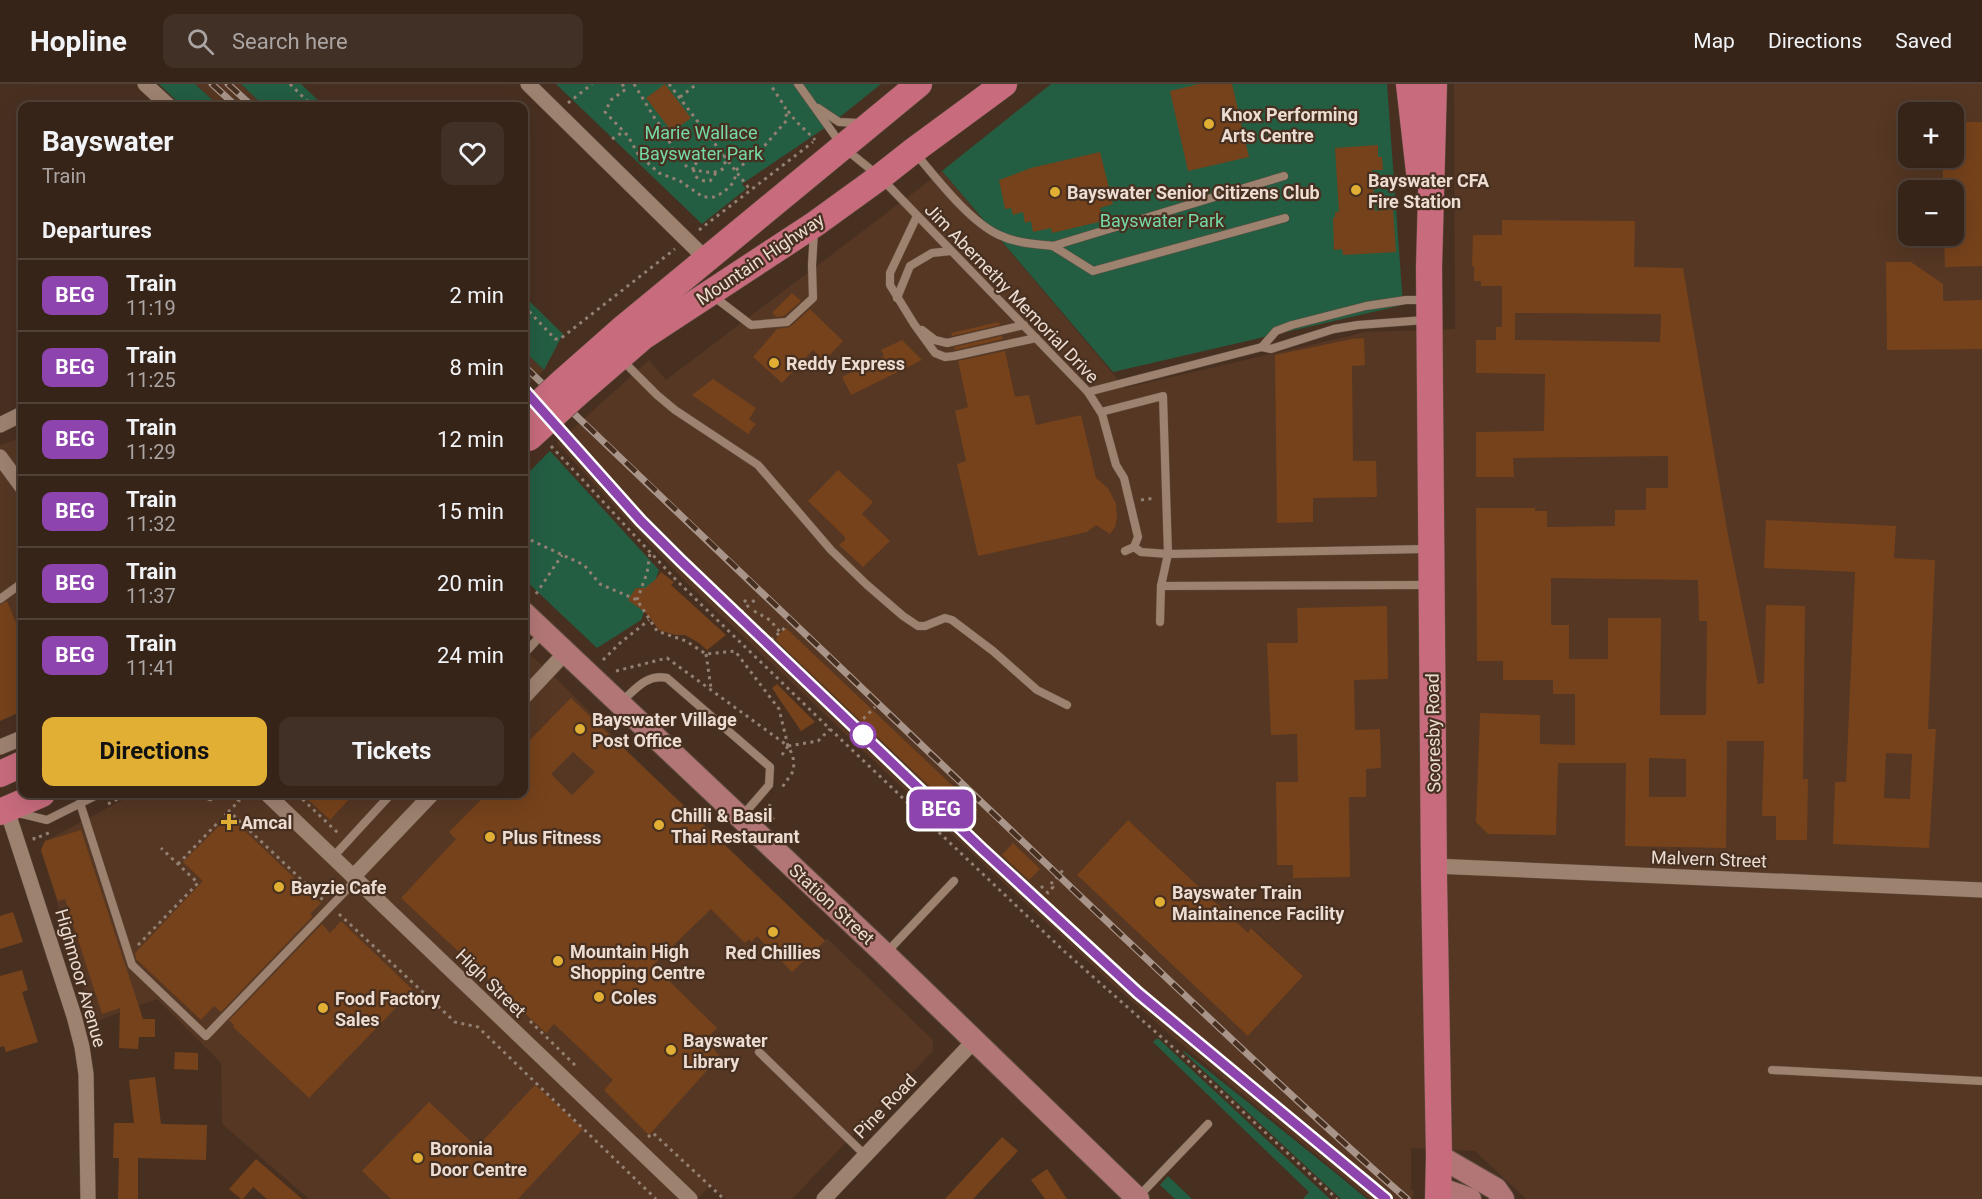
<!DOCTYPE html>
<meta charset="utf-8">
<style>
:root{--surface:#362419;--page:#413026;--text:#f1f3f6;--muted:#aaa4a2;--line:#504138;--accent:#e1af34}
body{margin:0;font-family:Roboto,sans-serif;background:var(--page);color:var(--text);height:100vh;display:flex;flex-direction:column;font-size:22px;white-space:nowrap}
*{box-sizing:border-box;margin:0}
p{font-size:20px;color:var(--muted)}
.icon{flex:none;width:33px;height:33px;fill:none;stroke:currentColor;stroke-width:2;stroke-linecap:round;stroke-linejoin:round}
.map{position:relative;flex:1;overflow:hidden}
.details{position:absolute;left:18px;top:18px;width:510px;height:696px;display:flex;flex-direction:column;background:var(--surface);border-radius:12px;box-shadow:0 6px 24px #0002,0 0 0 2px var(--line)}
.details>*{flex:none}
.badge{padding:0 12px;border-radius:9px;font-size:21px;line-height:39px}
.tools{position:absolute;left:1898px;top:18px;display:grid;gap:12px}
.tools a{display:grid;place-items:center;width:66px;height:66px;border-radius:12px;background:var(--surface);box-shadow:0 6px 24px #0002,0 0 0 2px var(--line);font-size:30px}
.map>.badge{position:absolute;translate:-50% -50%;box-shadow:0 0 0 3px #fff}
h2{padding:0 24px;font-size:22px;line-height:54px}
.round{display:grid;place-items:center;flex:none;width:63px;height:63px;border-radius:12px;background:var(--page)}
.headline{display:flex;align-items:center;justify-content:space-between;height:102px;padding:0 24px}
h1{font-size:28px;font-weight:700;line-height:45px}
.action{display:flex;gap:12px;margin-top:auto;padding:12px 24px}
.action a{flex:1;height:69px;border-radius:12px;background:var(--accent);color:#111;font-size:24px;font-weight:700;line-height:69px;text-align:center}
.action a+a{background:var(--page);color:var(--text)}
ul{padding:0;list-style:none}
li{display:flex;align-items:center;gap:18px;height:72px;padding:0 24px;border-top:2px solid var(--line)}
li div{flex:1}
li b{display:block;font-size:22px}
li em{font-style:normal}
li .badge{min-width:66px;font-weight:700;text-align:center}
header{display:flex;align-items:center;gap:36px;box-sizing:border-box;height:84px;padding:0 30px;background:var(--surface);border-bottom:2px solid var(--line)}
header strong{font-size:28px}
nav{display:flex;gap:33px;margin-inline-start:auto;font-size:21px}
.search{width:420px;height:54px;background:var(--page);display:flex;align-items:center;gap:15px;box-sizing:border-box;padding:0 21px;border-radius:12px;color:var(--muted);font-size:22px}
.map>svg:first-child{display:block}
.built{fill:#553723;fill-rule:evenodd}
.green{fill:#235d42}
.building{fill:#76421b;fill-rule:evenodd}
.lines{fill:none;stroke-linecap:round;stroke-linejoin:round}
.service-casing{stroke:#624f41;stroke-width:9}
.minor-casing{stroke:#624f41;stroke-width:16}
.secondary-casing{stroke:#624f41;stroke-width:24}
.primary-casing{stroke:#624f41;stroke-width:27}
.path{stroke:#948073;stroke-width:3;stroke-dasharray:3 4.5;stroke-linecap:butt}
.service{stroke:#9e8270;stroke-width:8}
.minor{stroke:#9e8270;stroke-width:15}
.secondary{stroke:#b37676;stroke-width:22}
.primary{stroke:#c76b7d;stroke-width:26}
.rail-casing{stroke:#a89488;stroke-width:7}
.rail{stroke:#483021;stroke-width:4.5;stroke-dasharray:14;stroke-linecap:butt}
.primary-bridge-casing{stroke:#624f41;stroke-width:27;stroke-linecap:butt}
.primary-bridge{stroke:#c76b7d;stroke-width:26}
.line-casing{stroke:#fff;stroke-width:14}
.line{stroke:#8e44ad;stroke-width:9}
.poi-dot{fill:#e1af34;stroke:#483021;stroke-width:2}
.stop-dot{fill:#fff;stroke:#8e44ad;stroke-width:3}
.labels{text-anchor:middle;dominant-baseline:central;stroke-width:4.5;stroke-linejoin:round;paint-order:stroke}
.poi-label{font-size:18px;font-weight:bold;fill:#ecdcd2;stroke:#483021;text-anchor:start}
.park-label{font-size:18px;fill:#75d9a7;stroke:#483021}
.street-label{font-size:18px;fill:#ecdcd2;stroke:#483021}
</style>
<header>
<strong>Hopline</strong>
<div class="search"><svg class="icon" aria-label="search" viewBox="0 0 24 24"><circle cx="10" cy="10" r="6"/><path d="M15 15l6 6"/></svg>Search here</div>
<nav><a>Map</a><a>Directions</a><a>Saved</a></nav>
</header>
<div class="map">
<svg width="1982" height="1115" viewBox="0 0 1982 1115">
<rect width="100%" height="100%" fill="#483021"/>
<g class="built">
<path d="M195,0H241L264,22H219Z"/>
<path d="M1454,0H1982V1115H1526L1475,1067L1411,1064V1105L1414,1107L1412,1115H1370L1174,954L1113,901L919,720L688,500L633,443L557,359L649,276L666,296L942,87L1125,304L1366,248L1455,245ZM1908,28H1953V74H1908ZM1908,106H1953V152H1908ZM1128,736L1248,849L1252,844L1303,892L1249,951L1077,791Z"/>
<path d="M524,267L544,286L524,305Z"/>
<path d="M22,353V621L0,631V361Z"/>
<path d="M524,565L557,595L635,674L825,856L827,854L933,956V967L792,1115H726L711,1101L697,1115H309L222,1040L221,979L157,915L94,938L41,766L45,757L134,710H524Z"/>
</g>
<g class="green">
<path d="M159,0H195L219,22H182Z"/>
<path d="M241,0H301L324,22H264Z"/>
<path d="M556,0H881L835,37L742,100L746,105L702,140Z"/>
<path d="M1051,0H1387L1403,221L1113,288L942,87Z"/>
<path d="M524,212L563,250L544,286L524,267Z"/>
<path d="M550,367L659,486L641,536L597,564L524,495V393Z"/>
<path d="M1156,955H1159L1330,1115H1303L1309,1108L1153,958Z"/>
<path d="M1184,967L1343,1095L1367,1115H1341L1183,968Z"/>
<path d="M1168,1092L1192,1115H1175L1160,1101Z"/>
</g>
<g class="building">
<path d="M665,0L691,34L672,48L646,14Z"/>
<path d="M1199,0H1232L1249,73L1188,87L1170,7Z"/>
<path d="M1953,38H1982V182L1945,183L1944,152H1953V106H1943V74H1953Z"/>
<path d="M1378,61V73H1382L1383,86H1372L1375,127L1393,125L1396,168L1343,171L1342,165L1334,166L1333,134L1335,133V128H1339L1335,64Z"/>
<path d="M1100,68L1113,120L1100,124L1103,137L1052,149L1051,144L1033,148L1031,137L1025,139L1023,128L1013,131L1011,124L1005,125L999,96L1031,84Z"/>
<path d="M1502,136L1635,137L1634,183L1683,184L1728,451L1758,600L1764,599L1766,521L1805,522L1803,695H1808L1807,756H1776V732H1762L1764,657H1727L1726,764L1625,762L1626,679H1558L1556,751L1488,750L1476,738L1480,629L1540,631V660L1575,661V610H1553V596H1503V577H1477L1476,424H1535V427H1547V443L1615,442V426H1646V404H1668V372L1513,374L1514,393H1476V348L1544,347L1545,290L1476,289V256H1496V243H1502V202H1481V197H1474V182H1472L1473,151H1502ZM1515,229L1661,230L1660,258L1515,256ZM1551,494L1698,496L1699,537H1707L1706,631H1660L1661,534H1608V575H1569V541H1551ZM1649,674L1686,675V713H1649Z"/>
<path d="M1886,178H1911L1943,200V217L1982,216V265L1887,266Z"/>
<path d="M792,209L801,217L784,232L777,233L772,229Z"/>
<path d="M810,225L843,257L824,277L813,266L782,299L753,273L777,245L790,243Z"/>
<path d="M999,238L1000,241L952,252L951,249Z"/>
<path d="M1002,252L1003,255L955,266L954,263Z"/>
<path d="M1364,254L1365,281L1352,282L1353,377H1376L1377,413L1313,414V438L1277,439L1275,271L1352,255Z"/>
<path d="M902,256L922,276L851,311L842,293L884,272L881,266Z"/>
<path d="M1005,267L1015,313L1029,311L1036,341L1081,331L1096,394L1108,404L1116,420L1117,434L1115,443L1110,450L1096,441L1087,448L978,472L957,380L966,377L955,327L968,323L958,277Z"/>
<path d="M713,295L756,324L749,335L756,340L748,350L692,311Z"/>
<path d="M838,386L873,418L862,430L890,457L863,483L839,461L845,456V453L808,417Z"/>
<path d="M1766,436L1896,442L1894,474L1935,476L1928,645H1936L1929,764L1833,760L1835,698H1846L1855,488L1764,484ZM1886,669L1912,670L1910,715L1884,714Z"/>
<path d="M661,488L674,498L671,501L726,551L707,566L699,559L685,551H676L659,546L646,529L628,516L636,504H645L655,496Z"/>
<path d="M7,517L22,553V627L0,637V521Z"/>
<path d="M1387,522L1388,595L1354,596L1355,646L1380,645L1381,684L1366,685V713H1349L1350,793L1293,794V781H1277L1276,698H1298L1297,650L1271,651L1267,559H1298L1297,524Z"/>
<path d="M786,544L978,726L967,738L776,556L780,549Z"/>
<path d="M777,600L815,638L801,647L772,604Z"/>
<path d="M571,614L825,857L792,888L757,852L751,858L749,855L745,859L711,825L653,881L717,944L705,956L720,972L649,1051L604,1006L613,996L554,940L546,949L401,814L456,755L449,748L487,710H524V662ZM573,668L595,688L572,711L551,690Z"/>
<path d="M302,710H354L330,736Z"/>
<path d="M229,732L321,819L310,830L313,832L221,928L214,922L201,936L136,875L135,869L203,797L183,778Z"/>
<path d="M1128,736L1248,849L1251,844L1303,892L1248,952L1077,791Z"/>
<path d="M81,746L143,935H155V953H139L138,965L119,964L120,924L102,930L65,815L58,817L41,766L45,757Z"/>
<path d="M1013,759L1040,785L1029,796L1002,771Z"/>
<path d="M13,828L23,858L0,865V832Z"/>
<path d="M341,837L413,906L309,1014L233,943L234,941L229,936L322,840L330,849Z"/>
<path d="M22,886L28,906L22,908L38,958L6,968L4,962L0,963V892Z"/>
<path d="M175,968L198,969V986L174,985Z"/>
<path d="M155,993L161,1040L207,1041L206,1076L138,1074V1115H118L119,1074H113L114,1039H134L129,996Z"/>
<path d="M535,1001L583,1045L518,1115H391L362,1087L429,1018L477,1063Z"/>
<path d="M1002,1053L1018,1067L973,1115H945Z"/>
<path d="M256,1075L302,1115H267L253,1103L243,1115H241L229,1105Z"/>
<path d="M1047,1085L1067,1115H1045L1031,1096Z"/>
</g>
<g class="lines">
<g class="service-casing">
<g id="service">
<path d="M798,0L843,63L880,93L1088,308L1102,330L1116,381L1124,394L1138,453L1134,463L1125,467"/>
<path d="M818,24L839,38L859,39"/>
<path d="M916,70C937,95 970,138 999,151C1016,159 1034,160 1053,162L1284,92"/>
<path d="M917,132L890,189V201L914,240L935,269L945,273L954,272L1036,254"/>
<path d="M1053,162L1093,187L1285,134"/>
<path d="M713,212L751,241L787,238L813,214L812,181L814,147"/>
<path d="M897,214L910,182L932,169L951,167"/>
<path d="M922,246L935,256L947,259L1024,241"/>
<path d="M1262,263L1276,247L1292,241L1366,222L1406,216H1426"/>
<path d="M622,276L657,311L675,326L758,381L831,466L866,500L903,532L918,542H925L945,534L952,536L993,567L1037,606L1067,621"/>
<path d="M1088,308L1262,263L1271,265L1334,245L1358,241L1425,236"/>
<path d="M1101,328L1163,312L1168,470L1161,502L1160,538"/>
<path d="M1134,463L1141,468L1168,470L1427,465"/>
<path d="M1161,502L1427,501"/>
<path d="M0,515L22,499"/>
<path d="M524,570L543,549"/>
<path d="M621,618C636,605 646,590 667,594L770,683L769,701L743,731"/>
<path d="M210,713L213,710"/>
<path d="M80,719L132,881L206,952L356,796"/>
<path d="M18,729L47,736L99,710"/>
<path d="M333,773L391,710"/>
<path d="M886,869L954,797"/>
<path d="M759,968L865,1071"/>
<path d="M1772,986L1982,997"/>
<path d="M1138,1113L1208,1040"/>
</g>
</g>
<g class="minor-casing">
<g id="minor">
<path d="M145,0L169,22"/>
<path d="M528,0L707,176"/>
<path d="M0,341L22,330"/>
<path d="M0,373L22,403"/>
<path d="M524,613L566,568"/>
<path d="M0,663L22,654"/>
<path d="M267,710L690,1115"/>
<path d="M7,726L74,932L82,963L86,990L88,1115"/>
<path d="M1434,782L1982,806"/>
<path d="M353,793L432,710"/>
<path d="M824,1115L974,957"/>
</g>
</g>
<g class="secondary-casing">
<g id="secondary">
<path d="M524,529L885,870L1138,1115"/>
<path d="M1439,1072L1496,1105L1503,1115"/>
<path d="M1438,1104L1470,1115"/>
</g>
</g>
<g class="primary-casing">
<g id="primary">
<path d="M1409,0L1419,88"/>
<path d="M1434,0L1429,184L1434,793L1439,1072L1438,1115"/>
<path d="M562,298L622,245L919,0"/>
<path d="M576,311L643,253L815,140L880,93L913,67L1004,0"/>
<path d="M0,690L22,680"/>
<path d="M0,728L42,710"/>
</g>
</g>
<g class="path">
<path d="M290,0L312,22"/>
<path d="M622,0L626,5L611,16L605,28L628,52L638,70L659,89L680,97L703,113H714L724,108L733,99L737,88"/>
<path d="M634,0L657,38L665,45L672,65L679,71L684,81C695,86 713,93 724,84L726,73"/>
<path d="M669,0L751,107"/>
<path d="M680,13L697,0"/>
<path d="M568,19L592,0"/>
<path d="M788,27C797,40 805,45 815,56"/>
<path d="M612,55L623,48"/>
<path d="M697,75L707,69"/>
<path d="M736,86L760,67L787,36L785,23L770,0"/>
<path d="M716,89L710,97C703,98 692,94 694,85C694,82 696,80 697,77L694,74V69L700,65L713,71H724"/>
<path d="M699,146L813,58"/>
<path d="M524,222L555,255H560L675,165"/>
<path d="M551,362L678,498L830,645L1065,868L1185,974L1337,1115"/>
<path d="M1141,416L1155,414"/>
<path d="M524,453L584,481L600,500L637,516L657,547L686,557L706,570L735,567L779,625L788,662L793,672L794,686L781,705"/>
<path d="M536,510L562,471"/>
<path d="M637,516L647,489L650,469"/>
<path d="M744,516L749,521"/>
<path d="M754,527L770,536L780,548"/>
<path d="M741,528L758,513"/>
<path d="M771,556L788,541"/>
<path d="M706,570L711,604"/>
<path d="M603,576L620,559L649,536"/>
<path d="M616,587L667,574L788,662L818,657L830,645"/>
<path d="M858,640L875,623"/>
<path d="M782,671L788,662"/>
<path d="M232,710L239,717L229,727L323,816"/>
<path d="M297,710L339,750"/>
<path d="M108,720L127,710"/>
<path d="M770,720L768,729L775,737"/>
<path d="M34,753V755L51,748"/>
<path d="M178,780L229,727"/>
<path d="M1041,802L1048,809L1053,803L1050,801L1064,785"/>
<path d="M339,830L455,938L478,943L656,1115"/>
<path d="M138,861L198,799L161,764"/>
<path d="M530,937L577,983"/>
<path d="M648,1053L653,1049L724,1115"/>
</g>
<use href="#service" class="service"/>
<use href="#minor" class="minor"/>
<use href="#secondary" class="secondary"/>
<use href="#primary" class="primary"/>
<g class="rail-casing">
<g id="rail">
<path d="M212,0L236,22"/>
<path d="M228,0L252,22"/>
<path d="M524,282C710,457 894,636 1080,812C1188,914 1295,1017 1407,1115"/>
<path d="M524,306L641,437L680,476L982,765L1138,909L1386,1115"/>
</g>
</g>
<use href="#rail" class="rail"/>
<g class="primary-bridge-casing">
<g id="primary-bridge">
<path d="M524,333L562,298"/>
<path d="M529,354L576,311"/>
</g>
</g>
<use href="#primary-bridge" class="primary-bridge"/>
</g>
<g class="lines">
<g class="line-casing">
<path id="line" d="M524,306L641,437L680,476L982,765L1138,909L1386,1115"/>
</g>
<use href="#line" class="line"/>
</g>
<g class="poi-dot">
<circle cx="1209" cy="40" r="6"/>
<circle cx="1356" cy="106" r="6"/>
<circle cx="1055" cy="108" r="6"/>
<circle cx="774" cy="279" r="6"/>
<circle cx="580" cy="645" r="6"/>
<path d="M226 729h6v6h6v6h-6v6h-6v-6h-6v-6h6z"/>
<circle cx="659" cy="741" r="6"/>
<circle cx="490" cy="753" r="6"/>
<circle cx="279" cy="803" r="6"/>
<circle cx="1160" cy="818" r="6"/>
<circle cx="773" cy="848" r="6"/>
<circle cx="558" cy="877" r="6"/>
<circle cx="599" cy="913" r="6"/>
<circle cx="323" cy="924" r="6"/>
<circle cx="671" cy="966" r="6"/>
<circle cx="418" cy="1074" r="6"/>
</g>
<circle class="stop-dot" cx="863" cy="651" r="12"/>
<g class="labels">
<g class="poi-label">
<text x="1221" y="30">Knox Performing<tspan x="1221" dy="21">Arts Centre</tspan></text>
<text x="1368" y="96">Bayswater CFA<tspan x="1368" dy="21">Fire Station</tspan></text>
<text x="1067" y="108">Bayswater Senior Citizens Club</text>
<text x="786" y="279">Reddy Express</text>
<text x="592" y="635">Bayswater Village<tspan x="592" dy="21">Post Office</tspan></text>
<text x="671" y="731">Chilli &amp; Basil<tspan x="671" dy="21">Thai Restaurant</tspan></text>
<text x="241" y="738">Amcal</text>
<text x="502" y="753">Plus Fitness</text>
<text x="291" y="803">Bayzie Cafe</text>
<text x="1172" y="808">Bayswater Train<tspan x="1172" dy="21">Maintainence Facility</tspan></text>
<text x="570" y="867">Mountain High<tspan x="570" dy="21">Shopping Centre</tspan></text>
<text x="773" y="868" text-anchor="middle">Red Chillies</text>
<text x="611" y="913">Coles</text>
<text x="335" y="914">Food Factory<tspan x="335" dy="21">Sales</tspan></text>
<text x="683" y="956">Bayswater<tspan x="683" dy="21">Library</tspan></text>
<text x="430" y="1064">Boronia<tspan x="430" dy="21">Door Centre</tspan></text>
</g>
<g class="park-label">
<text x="701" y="48">Marie Wallace<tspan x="701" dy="21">Bayswater Park</tspan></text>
<text x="1162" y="136">Bayswater Park</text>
</g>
<g class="street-label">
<text transform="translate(760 175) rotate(-34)">Mountain Highway</text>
<text transform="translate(1012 209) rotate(46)">Jim Abernethy Memorial Drive</text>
<text transform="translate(1433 649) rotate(-91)">Scoresby Road</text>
<text transform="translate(1709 775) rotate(2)">Malvern Street</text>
<text transform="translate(832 820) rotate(43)">Station Street</text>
<text transform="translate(81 894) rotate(74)">Highmoor Avenue</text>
<text transform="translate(491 899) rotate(44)">High Street</text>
<text transform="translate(885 1022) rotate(-46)">Pine Road</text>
</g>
</g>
</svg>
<div class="tools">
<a>+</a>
<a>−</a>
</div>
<b class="badge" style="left:941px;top:725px;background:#8e44ad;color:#fff">BEG</b>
<section class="details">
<div class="headline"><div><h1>Bayswater</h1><p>Train</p></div><a class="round"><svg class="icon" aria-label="heart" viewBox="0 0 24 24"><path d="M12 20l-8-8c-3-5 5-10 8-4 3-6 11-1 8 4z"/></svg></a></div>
<h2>Departures</h2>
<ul>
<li><span class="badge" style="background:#8e44ad;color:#fff">BEG</span><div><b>Train</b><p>11:19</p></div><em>2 min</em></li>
<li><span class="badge" style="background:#8e44ad;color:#fff">BEG</span><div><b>Train</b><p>11:25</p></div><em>8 min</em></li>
<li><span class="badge" style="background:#8e44ad;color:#fff">BEG</span><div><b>Train</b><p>11:29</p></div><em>12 min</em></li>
<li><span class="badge" style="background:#8e44ad;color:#fff">BEG</span><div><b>Train</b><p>11:32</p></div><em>15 min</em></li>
<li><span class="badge" style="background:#8e44ad;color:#fff">BEG</span><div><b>Train</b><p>11:37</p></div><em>20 min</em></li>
<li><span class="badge" style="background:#8e44ad;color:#fff">BEG</span><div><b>Train</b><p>11:41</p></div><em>24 min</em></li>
</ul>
<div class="action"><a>Directions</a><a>Tickets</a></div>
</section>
</div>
